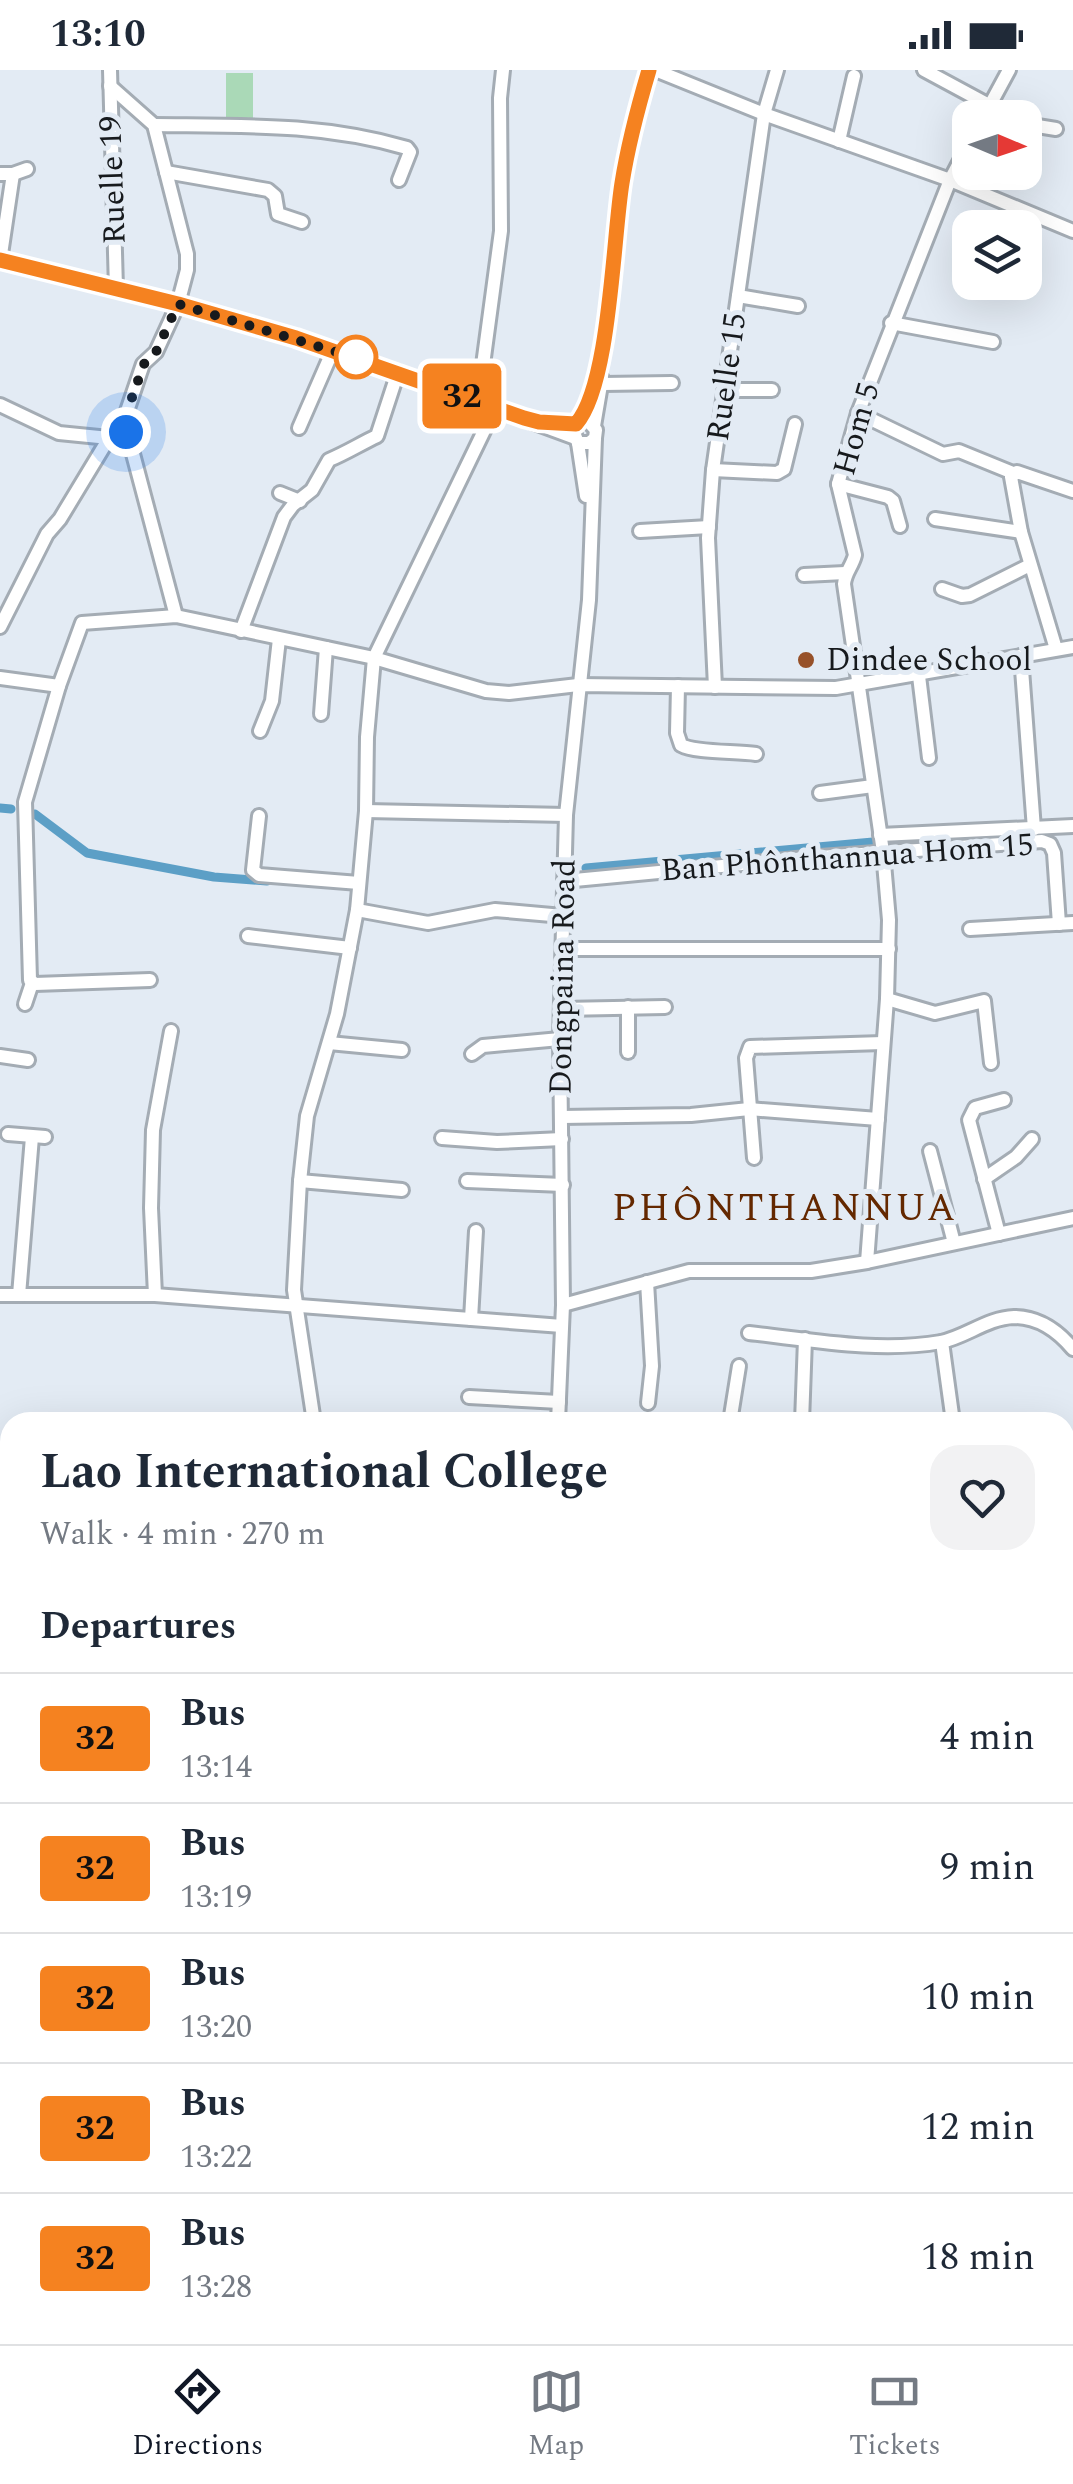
<!DOCTYPE html>
<meta charset="utf-8">
<style>
:root{--surface:#fff;--page:#f2f2f3;--text:#1f2937;--muted:#747a83;--line:#e0e1e3;--accent:#111827}
body{margin:0;font-family:Spectral,serif;background:var(--page);color:var(--text);height:100vh;display:flex;flex-direction:column;font-size:38px;white-space:nowrap}
*{box-sizing:border-box;margin:0}
p{font-size:32px;color:var(--muted)}
.icon{flex:none;width:55px;height:55px;fill:none;stroke:currentColor;stroke-width:2;stroke-linecap:round;stroke-linejoin:round}
.map{position:relative;flex:1;overflow:hidden}
.sheet{position:absolute;left:0px;top:1342px;width:1075px;height:932px;display:flex;flex-direction:column;background:var(--surface);border-radius:30px 30px 0 0;box-shadow:0 10px 40px #0002}
.sheet>*{flex:none}
.badge{padding:0 20px;border-radius:8px;font-size:35px;line-height:65px}
.needle{width:65px;rotate:92deg}
.fabs{position:absolute;left:952px;top:30px;display:grid;gap:20px}
.fabs a{display:grid;place-items:center;width:90px;height:90px;border-radius:20px;background:var(--surface);box-shadow:0 10px 40px #0002;font-size:50px}
.you{position:absolute;width:50px;height:50px;margin:-25px;border:8px solid #fff;border-radius:50%;background:#1a73e8;box-shadow:0 0 0 15px #1a73e833}
.map>.badge{position:absolute;translate:-50% -50%;box-shadow:0 0 0 5px #fff}
h2{padding:0 40px;font-size:38px;line-height:90px}
.round{display:grid;place-items:center;flex:none;width:105px;height:105px;border-radius:30px;background:var(--page)}
.summary{display:flex;align-items:center;justify-content:space-between;height:170px;padding:0 40px}
h1{font-size:48px;font-weight:700;line-height:75px}
ul{padding:0;list-style:none}
li{display:flex;align-items:center;gap:30px;height:130px;padding:0 40px;border-top:2px solid var(--line)}
li div{flex:1}
li b{display:block;font-size:38px}
li em{font-style:normal}
li .badge{min-width:110px;font-weight:700;text-align:center}
.status{display:flex;justify-content:space-between;align-items:center;height:70px;padding:0 50px;background:var(--surface);direction:ltr}
.status svg{height:28px;fill:currentColor}
.tab-bar{display:flex;justify-content:space-around;align-items:center;height:140px;border-top:2px solid var(--line);background:var(--surface);font-size:28px;color:var(--muted)}
.tab-bar a{display:grid;justify-items:center;gap:5px}
.tab-bar .selected{color:var(--accent)}
.map>svg:first-child{display:block}
.green{fill:#aad9b7}
.lines{fill:none;stroke-linecap:round;stroke-linejoin:round}
.canal{stroke:#5c9fc6;stroke-width:9}
.minor-casing{stroke:#a4acb4;stroke-width:18}
.major-casing{stroke:#c7c8c9;stroke-width:20}
.minor{stroke:#fff;stroke-width:12}
.major{stroke:#ecaba6;stroke-width:15}
.line-casing{stroke:#fff;stroke-width:22}
.line{stroke:#f58220;stroke-width:15}
.walk{stroke:#171a1d;stroke-width:10;stroke-dasharray:0 18}
.stop-dot{fill:#fff;stroke:#f58220;stroke-width:5}
.poi-dot{fill:#975129;stroke:#e3ebf4;stroke-width:4}
.labels{text-anchor:middle;dominant-baseline:central;stroke-width:10;stroke-linejoin:round;paint-order:stroke}
.street-label{font-size:32px;fill:#171a1d;stroke:#e3ebf4}
.poi-label{font-size:32px;fill:#171a1d;stroke:#e3ebf4;text-anchor:start}
.quarter-label{font-size:38px;letter-spacing:2.5px;fill:#642800;stroke:#e3ebf4}
</style>
<div class="status"><b>13:10</b><svg viewBox="0 0 49 12"><path d="M0 12V9h3v3zM5 12V6h3v6zM10 12V3h3v9zM15 12V0h3v12zM26 1h20v11H26zM47 4h2v5h-2z"/></svg></div>
<div class="map">
<svg width="1073" height="2274" viewBox="0 0 1073 2274">
<rect width="100%" height="100%" fill="#e3ebf4"/>
<rect class="green" x="226" y="3" width="27" height="47"/>
<g class="lines">
<g class="canal">
<path d="M0,738L11,739"/>
<path d="M35,744L87,783L214,807L267,811"/>
<path d="M586,798L873,772"/>
<path d="M0,2134H10"/>
<path d="M1065,2151L1073,2149"/>
</g>
<g class="minor-casing">
<g id="minor">
<path d="M110,0L116,219"/>
<path d="M655,0L764,44L950,110L1073,161"/>
<path d="M924,0L1013,48"/>
<path d="M110,16L154,55L187,184V200L178,234L156,282L143,294L124,350L176,546"/>
<path d="M983,48L1009,0"/>
<path d="M1025,54L1056,59"/>
<path d="M154,55C243,56 321,53 407,78L410,82L399,110"/>
<path d="M839,71L854,6"/>
<path d="M166,102L268,120L275,126L278,144L302,152"/>
<path d="M0,104H13L27,99"/>
<path d="M0,191L178,234L344,283L573,367"/>
<path d="M0,191L13,104"/>
<path d="M738,226L798,236"/>
<path d="M891,253L993,272"/>
<path d="M603,314L672,313"/>
<path d="M725,320H772"/>
<path d="M478,332L501,161L500,28L503,0"/>
<path d="M0,335L59,363L109,368"/>
<path d="M858,343L943,384L959,381L1013,403"/>
<path d="M580,351H588L596,360L595,368L589,373H578L573,360C612,299 612,193 621,120C626,80 637,39 649,0"/>
<path d="M594,356L602,309"/>
<path d="M299,358L333,280"/>
<path d="M578,373L586,426"/>
<path d="M713,400L777,403L784,399L795,354"/>
<path d="M838,414L888,427L893,431L900,456"/>
<path d="M280,423L300,431"/>
<path d="M935,449L1021,462"/>
<path d="M640,461L709,457"/>
<path d="M804,505L845,503"/>
<path d="M942,519L962,526L970,525L1030,495"/>
<path d="M0,557L47,464L60,449L109,368L125,356"/>
<path d="M241,561L284,447L293,435L312,420L329,390C346,383 360,374 377,366L398,302"/>
<path d="M1056,579L1021,462L1011,407L1017,402L1073,421"/>
<path d="M1021,586L1034,759"/>
<path d="M919,606L929,688"/>
<path d="M0,608L59,616"/>
<path d="M678,616L677,663L681,675C695,683 736,681 756,684"/>
<path d="M715,617L708,468L713,400L764,44L777,0"/>
<path d="M321,644L326,578"/>
<path d="M260,661L272,631L279,569"/>
<path d="M820,723L873,716"/>
<path d="M366,741L566,745"/>
<path d="M259,746L253,800L259,805L359,813"/>
<path d="M880,765L1073,756"/>
<path d="M564,811L806,788L1042,771L1050,774L1054,783L1059,854"/>
<path d="M357,840L428,853L495,840L563,846"/>
<path d="M970,859L1073,853"/>
<path d="M248,866L350,878"/>
<path d="M563,879H889"/>
<path d="M150,910L35,914L30,910L25,732L59,616L82,553L176,546L374,588L486,621L509,623L578,615L836,618L1073,577"/>
<path d="M887,929L935,943L984,931L991,993"/>
<path d="M25,934L32,913"/>
<path d="M628,937V982"/>
<path d="M562,939L665,937"/>
<path d="M329,973L402,980"/>
<path d="M472,984L483,976L560,969"/>
<path d="M0,986L28,990"/>
<path d="M562,1047L691,1045L749,1039L878,1049"/>
<path d="M8,1064L45,1067"/>
<path d="M442,1068L497,1072L562,1069"/>
<path d="M930,1081L954,1173"/>
<path d="M754,1088L746,988L750,977L883,973"/>
<path d="M984,1109L1016,1087L1032,1069"/>
<path d="M300,1111L402,1120"/>
<path d="M467,1111L563,1115"/>
<path d="M999,1164L969,1050L975,1038L1004,1030"/>
<path d="M867,1192L887,929L889,850L883,782L844,514C845,502 852,497 855,485L838,414L858,343L950,110L970,72"/>
<path d="M647,1212L652,1296L648,1333"/>
<path d="M0,1225H155L562,1256"/>
<path d="M19,1225L32,1067"/>
<path d="M155,1225L151,1138L153,1060L171,961"/>
<path d="M563,1235L689,1201H811L867,1192L1073,1148"/>
<path d="M471,1249L476,1161"/>
<path d="M749,1263C811,1270 879,1283 941,1272C966,1267 987,1248 1014,1247C1038,1247 1058,1261 1073,1279"/>
<path d="M942,1272L953,1352"/>
<path d="M469,1327L559,1332"/>
<path d="M314,1352L294,1220L300,1111L307,1046L337,944L357,840L366,741L367,667L374,588L495,338"/>
<path d="M558,1352L563,1235L560,969L566,745L589,530L595,368"/>
<path d="M730,1352L739,1296"/>
<path d="M802,1352L805,1269"/>
<path d="M1065,2175L1073,2174"/>
<path d="M706,2265L707,2274"/>
<path d="M943,2265L944,2274"/>
<path d="M172,2274L184,2265"/>
</g>
</g>
<g class="major-casing">
<g id="major">
<path d="M1065,1449L1073,1447"/>
<path d="M1065,1464L1073,1462"/>
<path d="M0,1514H10"/>
<path d="M518,2274V2265"/>
<path d="M531,2274V2265"/>
</g>
</g>
<use href="#minor" class="minor"/>
<use href="#major" class="major"/>
</g>
<g class="lines">
<g class="line-casing">
<path id="line" d="M0,190L178,234L296,268L524,348L539,352L576,354C610,316 613,168 622,113C628,75 638,37 649,0"/>
</g>
<use href="#line" class="line"/>
<path class="walk" d="M126,362L124,350L144,294L156,282L178,234L363,290L356,287"/>
</g>
<circle class="stop-dot" cx="356" cy="287" r="20"/>
<circle class="poi-dot" cx="806" cy="590" r="10"/>
<g class="labels">
<g class="street-label">
<text transform="translate(113 110) rotate(-92)">Ruelle 19</text>
<text transform="translate(727 307) rotate(-82)">Ruelle 15</text>
<text transform="translate(857 359) rotate(-74)">Hom 5</text>
<text transform="translate(847 788) rotate(-4)">Ban Phônthannua Hom 15</text>
<text transform="translate(563 907) rotate(-89)">Dongpaina Road</text>
</g>
<g class="poi-label">
<text x="826" y="590">Dindee School</text>
</g>
<g class="quarter-label">
<text x="785" y="1139">PHÔNTHANNUA</text>
</g>
</g>
</svg>
<div class="fabs">
<a><svg class="needle" viewBox="-14 -14 28 28"><path d="M0-13l5 13h-10z" fill="#e53935"/><path d="M0 13l5-13h-10z" fill="#747a83"/></svg></a>
<a><svg class="icon" aria-label="layers" viewBox="0 0 24 24"><path d="M12 4l9 5-9 5-9-5zM3 14l9 5 9-5"/></svg></a>
</div>
<div class="you" style="left:126px;top:362px"></div>
<b class="badge" style="left:462px;top:326px;background:#f58220;color:#111">32</b>
<section class="sheet">
<div class="summary"><div><h1>Lao International College</h1><p>Walk · 4 min · 270 m</p></div><a class="round"><svg class="icon" aria-label="heart" viewBox="0 0 24 24"><path d="M12 20l-8-8c-3-5 5-10 8-4 3-6 11-1 8 4z"/></svg></a></div>
<h2>Departures</h2>
<ul>
<li><span class="badge" style="background:#f58220;color:#111">32</span><div><b>Bus</b><p>13:14</p></div><em>4 min</em></li>
<li><span class="badge" style="background:#f58220;color:#111">32</span><div><b>Bus</b><p>13:19</p></div><em>9 min</em></li>
<li><span class="badge" style="background:#f58220;color:#111">32</span><div><b>Bus</b><p>13:20</p></div><em>10 min</em></li>
<li><span class="badge" style="background:#f58220;color:#111">32</span><div><b>Bus</b><p>13:22</p></div><em>12 min</em></li>
<li><span class="badge" style="background:#f58220;color:#111">32</span><div><b>Bus</b><p>13:28</p></div><em>18 min</em></li>
</ul>
</section>
</div>
<nav class="tab-bar">
<a class="selected"><svg class="icon" aria-label="directions" viewBox="0 0 24 24"><path d="M12 3l9 9-9 9-9-9zM9 14v-3h6M13 9l2 2-2 2"/></svg>Directions</a>
<a><svg class="icon" aria-label="map" viewBox="0 0 24 24"><path d="M3 6l6-2 6 2 6-2v14l-6 2-6-2-6 2zM9 4v14M15 6v14"/></svg>Map</a>
<a><svg class="icon" aria-label="tickets" viewBox="0 0 24 24"><path d="M3 7h18v10H3zM15 7v10"/></svg>Tickets</a>
</nav>
